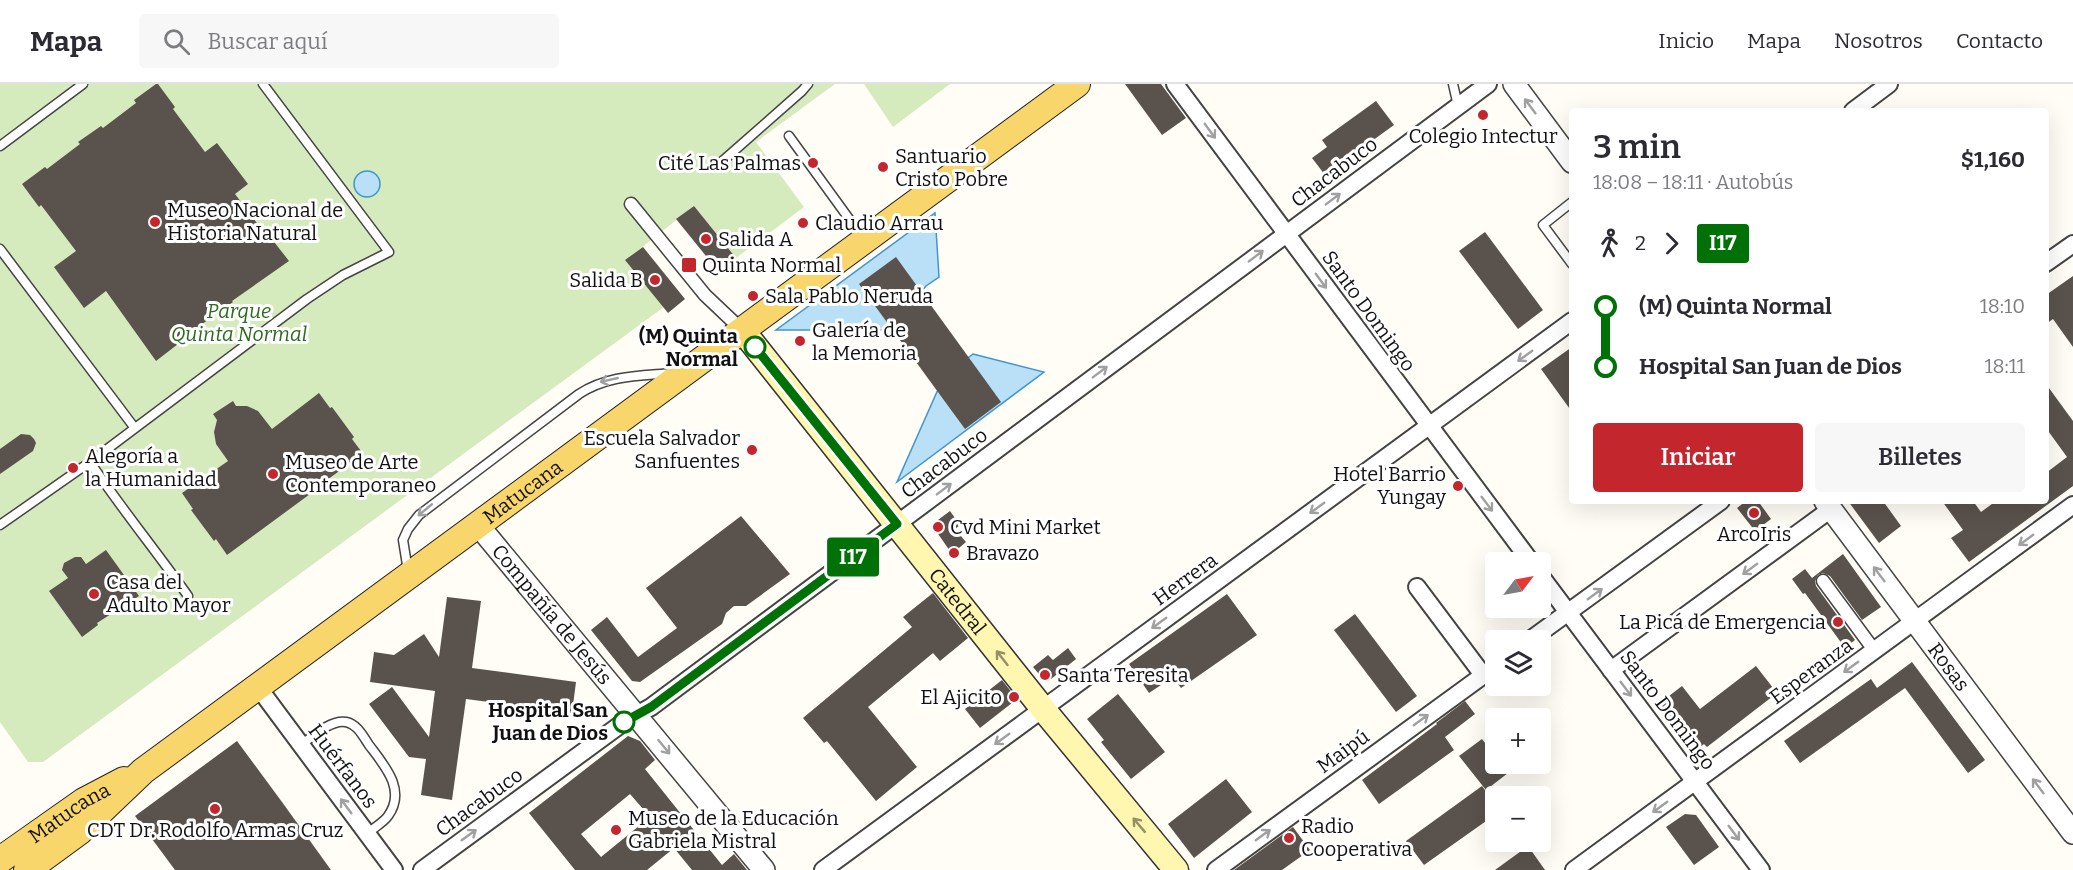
<!DOCTYPE html>
<html lang="es">
<meta charset="utf-8">
<style>
:root{--surface:#fff;--page:#f7f7f7;--text:#2b2b33;--muted:#7c7c81;--line:#e1e1e2;--accent:#c4262e}
body{margin:0;font-family:Bitter,serif;background:var(--page);color:var(--text);height:100vh;display:flex;flex-direction:column;font-size:22px;white-space:nowrap}
*{box-sizing:border-box;margin:0}
p{font-size:20px;color:var(--muted)}
.icon{flex:none;width:33px;height:33px;fill:none;stroke:currentColor;stroke-width:2;stroke-linecap:round;stroke-linejoin:round}
.map{position:relative;flex:1;overflow:hidden}
.details{position:absolute;left:1569px;top:24px;width:480px;height:396px;display:flex;flex-direction:column;background:var(--surface);border-radius:6px;box-shadow:0 6px 24px #0002}
.details>*{flex:none}
.badge{padding:0 12px;border-radius:4px;font-size:21px;line-height:39px}
.needle{width:39px;rotate:58deg}
.controls{position:absolute;left:1485px;top:468px;display:grid;gap:12px}
.controls a{display:grid;place-items:center;width:66px;height:66px;border-radius:6px;background:var(--surface);box-shadow:0 6px 24px #0002;font-size:30px}
.map>.badge{position:absolute;translate:-50% -50%;box-shadow:0 0 0 3px #fff}
.legs{display:flex;align-items:center;gap:9px;height:66px;padding:0 24px;font-size:20px}
.legs p{margin-inline-start:auto}
.summary{display:flex;align-items:center;justify-content:space-between;height:102px;padding:0 24px}
h1{font-size:33px;font-weight:600;line-height:45px}
.primary-button{display:flex;gap:12px;margin-top:auto;padding:12px 24px}
.primary-button a{flex:1;height:69px;border-radius:6px;background:var(--accent);color:#fff;font-size:24px;font-weight:600;line-height:69px;text-align:center}
.primary-button a+a{background:var(--page);color:var(--text)}
ul{padding:0 24px;list-style:none}
li{display:flex;align-items:center;gap:21px;height:60px;font-size:22px}
li i{display:grid;place-items:center;width:9px;height:100%;margin:0 8px;background:currentColor}
li i::after{content:'';width:15px;height:15px;margin:-8px;border:4px solid;border-radius:50%;background:var(--surface)}
li p{margin-inline-start:auto}
li:first-child i{background:linear-gradient(#0000 50%,currentColor 0)}
li:last-child i{background:linear-gradient(currentColor 50%,#0000 0)}
header{display:flex;align-items:center;gap:36px;box-sizing:border-box;height:84px;padding:0 30px;background:var(--surface);border-bottom:2px solid var(--line)}
header strong{font-size:28px}
nav{display:flex;gap:33px;margin-inline-start:auto;font-size:21px}
.search{width:420px;height:54px;background:var(--page);display:flex;align-items:center;gap:15px;box-sizing:border-box;padding:0 21px;border-radius:6px;color:var(--muted);font-size:22px}
.map>svg:first-child{display:block}
.green{fill:#d5ebbd}
.water{fill:#b9e0f7;stroke:#3f96cf;stroke-width:1.5}
.building{fill:#5a524d;fill-rule:evenodd}
.lines{fill:none;stroke-linecap:round;stroke-linejoin:round}
.service-casing{stroke:#444;stroke-width:11}
.pedestrian-casing{stroke:#444;stroke-width:15}
.minor-casing{stroke:#444;stroke-width:20}
.tertiary-casing{stroke:#444;stroke-width:24}
.secondary-casing{stroke:#333;stroke-width:27}
.primary-casing{stroke:#222;stroke-width:28}
.service{stroke:#fff;stroke-width:8}
.pedestrian{stroke:#fff;stroke-width:12}
.minor{stroke:#fff;stroke-width:16}
.tertiary{stroke:#fff;stroke-width:21}
.secondary{stroke:#fff6b0;stroke-width:24}
.primary{stroke:#f9d66b;stroke-width:26}
.oneway{stroke:#a0a0a0}
.oneway2{stroke:#948f68}
.line-1-casing{stroke:#fff;stroke-width:14}
.line-1{stroke:#007106;stroke-width:9}
.poi-dot{fill:#c4262e;stroke:#fff;stroke-width:2}
.stop-1-dot{fill:#fff;stroke:#007106;stroke-width:3}
.labels{text-anchor:middle;dominant-baseline:central;stroke-width:6;stroke-linejoin:round;paint-order:stroke}
.poi-label{font-size:20px;fill:#111;stroke:#fff;text-anchor:start}
.street-label{font-size:20px;fill:#111;stroke:#fff}
.park-label{font-size:20px;font-style:italic;fill:#2f6b1f;stroke:#fff}
.stop-label{font-size:20px;font-weight:bold;fill:#111;stroke:#fff;text-anchor:end}
</style>
<header>
<strong>Mapa</strong>
<div class="search"><svg class="icon" aria-label="search" viewBox="0 0 24 24"><circle cx="10" cy="10" r="6"/><path d="M15 15l6 6"/></svg>Buscar aquí</div>
<nav><a>Inicio</a><a>Mapa</a><a>Nosotros</a><a>Contacto</a></nav>
</header>
<div class="map">
<svg width="2073" height="786" viewBox="0 0 2073 786">
<rect width="100%" height="100%" fill="#fffdf5"/>
<g class="green">
<path d="M0,0H835L756,58L804,123L736,174L694,122L626,176L664,223L43,678H28L0,638Z"/>
<path d="M864,0H950L893,43Z"/>
</g>
<g class="water">
<circle cx="367" cy="100" r="13"/>
<path d="M935,129L939,193L926,202L889,246H776Z"/>
<path d="M973,270L1044,288L897,398L944,292Z"/>
</g>
<g class="building">
<path d="M156,0H158L175,23L173,25L205,68L217,59L248,100L235,110L269,155L271,154L289,177L232,217L233,218L177,258L178,260L156,277L106,207L84,224L54,183L76,167L41,121L39,123L22,100L45,83L47,85L80,60L78,58L101,42L103,44L136,19L134,16Z"/>
<path d="M1125,0H1161L1186,34L1162,51Z"/>
<path d="M1376,17L1394,41L1325,91L1312,74L1327,63L1322,56Z"/>
<path d="M694,122L736,174L719,188L676,135Z"/>
<path d="M1485,148L1543,226L1518,245L1459,167Z"/>
<path d="M643,163L685,215L668,229L625,176Z"/>
<path d="M896,173L1001,318L965,345L859,200Z"/>
<path d="M2073,192V263L2053,235L2046,240V211Z"/>
<path d="M1572,263V328L1541,285Z"/>
<path d="M2046,300L2073,337V402L1969,478L1951,454L1963,446L1942,417H1973L1981,428L1996,417H2046V389L2067,373L2046,344Z"/>
<path d="M319,309L330,324L332,323L354,353L352,355L364,371L349,380L320,401L321,402L227,471L216,455L214,457L191,426L193,425L182,409L228,377L216,360L214,348L217,336L213,330L233,317L236,322H247L258,327L272,345Z"/>
<path d="M21,350L30,351L34,355L36,359L33,367L0,390V365Z"/>
<path d="M1746,417H1758L1771,435L1755,447L1737,424Z"/>
<path d="M1848,417H1883L1901,442L1879,459Z"/>
<path d="M950,427L960,441L955,445L966,458L952,470L934,444V439Z"/>
<path d="M741,432L790,490L746,522H734L726,529L722,540L640,598L632,597L591,546L607,533L638,573L677,544L646,504Z"/>
<path d="M106,466L139,512L97,539L98,541L82,553L49,507L68,494L62,486L64,479L75,473H81L86,480Z"/>
<path d="M1843,470L1881,523L1862,536L1830,492L1823,489L1818,491L1815,497L1816,502L1855,556L1845,564L1805,509L1803,510L1792,495L1805,485L1812,494Z"/>
<path d="M933,509L968,554L940,577L933,569L868,623L917,683L876,717L827,657L824,659L803,634L912,543L903,533Z"/>
<path d="M1227,510L1257,551L1181,604L1173,593L1149,609L1129,580Z"/>
<path d="M447,513L481,517L472,584L576,598L572,629L466,615L452,716L421,711L426,675L409,673L369,620L392,603L429,653L435,607L370,598L374,568L394,571L424,550L439,573Z"/>
<path d="M1355,530L1417,612L1396,628L1334,546Z"/>
<path d="M1068,564L1076,575L1051,595L1044,596L1033,583L1048,571L1053,576Z"/>
<path d="M1912,578L1985,676L1968,689L1905,604L1800,679L1784,657L1871,595L1877,604Z"/>
<path d="M1756,582L1777,609L1707,663L1704,660L1693,669L1656,622L1682,602L1700,625Z"/>
<path d="M1002,596L1017,615L980,644L965,625Z"/>
<path d="M1118,610L1165,668L1131,695L1101,658L1104,656L1087,635Z"/>
<path d="M1465,617L1475,630L1445,653L1454,666L1379,720L1362,696L1437,640L1436,639Z"/>
<path d="M628,652L640,657L655,676L645,685L722,781L734,770L747,786H692L674,764L647,786H575L529,729ZM630,710L650,733L601,773L581,750Z"/>
<path d="M1482,655L1496,673V680H1501L1508,689L1486,706L1459,672Z"/>
<path d="M237,657L282,718L331,786H175L135,732Z"/>
<path d="M1226,695L1252,728L1194,774L1168,740Z"/>
<path d="M1482,702L1496,721V730L1424,781L1406,757Z"/>
<path d="M1685,730L1696,731L1719,763L1694,781L1666,743Z"/>
<path d="M1293,743L1310,766L1282,786H1234Z"/>
<path d="M1528,762L1545,786H1495Z"/>
</g>
<g class="lines">
<g class="service-casing">
<g id="service">
<path d="M1453,0L1458,22"/>
<path d="M789,52L863,154"/>
<path d="M0,62L83,0"/>
<path d="M718,81L802,7L808,0"/>
<path d="M1572,118L1543,141L1572,180"/>
<path d="M0,165L134,343"/>
<path d="M90,378C121,424 156,467 188,512"/>
<path d="M0,441L90,378L307,215L343,191L389,168L263,0"/>
<path d="M408,487L403,456L408,445L419,431L579,310C608,291 640,292 672,289"/>
<path d="M301,661C312,653 331,635 346,638C357,640 363,652 369,661C384,681 407,706 388,732C383,739 373,744 367,750"/>
</g>
</g>
<g class="pedestrian-casing">
<g id="pedestrian">
<path d="M631,120L705,211L743,247"/>
<path d="M1823,497L1874,566"/>
</g>
</g>
<g class="minor-casing">
<g id="minor">
<path d="M1175,0L1531,478"/>
<path d="M1853,27L1889,0"/>
<path d="M2046,179L2073,160"/>
<path d="M1540,491L1761,786"/>
<path d="M1417,503L1483,591"/>
<path d="M1530,556L1721,417"/>
<path d="M1611,586L1831,425"/>
<path d="M258,603L394,786"/>
<path d="M422,786L624,638L651,623L1488,0"/>
<path d="M823,786L1572,237"/>
<path d="M1216,786L1496,582"/>
<path d="M1574,786L2073,421"/>
</g>
</g>
<g class="tertiary-casing">
<g id="tertiary">
<path d="M1514,0L1572,78"/>
<path id="s1" d="M1825,417L2073,749"/>
<path id="s2" d="M478,441L764,786"/>
</g>
</g>
<g class="secondary-casing">
<g id="secondary">
<path id="s3" d="M743,247L1043,625L1176,786"/>
</g>
</g>
<g class="primary-casing">
<g id="primary">
<path id="s4" d="M0,776L84,717L124,696"/>
<path id="s5" d="M27,786L79,748L143,687L1077,0"/>
</g>
</g>
<use href="#service" class="service"/>
<use href="#pedestrian" class="pedestrian"/>
<use href="#minor" class="minor"/>
<use href="#tertiary" class="tertiary"/>
<use href="#secondary" class="secondary"/>
<use href="#primary" class="primary"/>
</g>
<defs><path id="oneway-shaft" d="M-6 0H5M1.5-3L5.5 0L1.5 3" fill="none" stroke-width="1.6" stroke-linecap="round" stroke-linejoin="round" transform="scale(1.5)"/></defs>
<g class="oneway">
<use href="#oneway-shaft" transform="translate(1530 22) rotate(-127)"/>
<use href="#oneway-shaft" transform="translate(1210 47) rotate(54)"/>
<use href="#oneway-shaft" transform="translate(1333 115) rotate(-37)"/>
<use href="#oneway-shaft" transform="translate(1256 172) rotate(-37)"/>
<use href="#oneway-shaft" transform="translate(1321 197) rotate(54)"/>
<use href="#oneway-shaft" transform="translate(1525 272) rotate(144)"/>
<use href="#oneway-shaft" transform="translate(1100 288) rotate(-37)"/>
<use href="#oneway-shaft" transform="translate(609 296) rotate(167)"/>
<use href="#oneway-shaft" transform="translate(944 405) rotate(-37)"/>
<use href="#oneway-shaft" transform="translate(1487 420) rotate(53)"/>
<use href="#oneway-shaft" transform="translate(1317 424) rotate(144)"/>
<use href="#oneway-shaft" transform="translate(425 426) rotate(140)"/>
<use href="#oneway-shaft" transform="translate(2026 456) rotate(144)"/>
<use href="#oneway-shaft" transform="translate(1750 485) rotate(144)"/>
<use href="#oneway-shaft" transform="translate(1879 490) rotate(-127)"/>
<use href="#oneway-shaft" transform="translate(1595 510) rotate(-36)"/>
<use href="#oneway-shaft" transform="translate(1159 539) rotate(144)"/>
<use href="#oneway-shaft" transform="translate(1851 583) rotate(144)"/>
<use href="#oneway-shaft" transform="translate(1626 605) rotate(53)"/>
<use href="#oneway-shaft" transform="translate(1421 636) rotate(-36)"/>
<use href="#oneway-shaft" transform="translate(1002 655) rotate(144)"/>
<use href="#oneway-shaft" transform="translate(664 663) rotate(51)"/>
<use href="#oneway-shaft" transform="translate(2038 702) rotate(-127)"/>
<use href="#oneway-shaft" transform="translate(346 722) rotate(-127)"/>
<use href="#oneway-shaft" transform="translate(1660 723) rotate(144)"/>
<use href="#oneway-shaft" transform="translate(1734 749) rotate(53)"/>
<use href="#oneway-shaft" transform="translate(469 751) rotate(-36)"/>
<use href="#oneway-shaft" transform="translate(1263 751) rotate(-36)"/>
</g>
<g class="oneway2">
<use href="#oneway-shaft" transform="translate(1002 574) rotate(-128)"/>
<use href="#oneway-shaft" transform="translate(1139 741) rotate(-130)"/>
</g>
<g class="lines">
<g class="line-1-casing">
<path id="line-1" d="M624,638L651,623L897,440L755,263"/>
</g>
<use href="#line-1" class="line-1"/>
</g>
<g class="poi-dot">
<circle cx="1483" cy="31" r="6"/>
<circle cx="813" cy="79" r="6"/>
<circle cx="883" cy="83" r="6"/>
<circle cx="155" cy="138" r="6"/>
<circle cx="803" cy="139" r="6"/>
<circle cx="706" cy="155" r="6"/>
<rect x="681" y="173" width="16" height="16" rx="3"/>
<circle cx="655" cy="196" r="6"/>
<circle cx="753" cy="212" r="6"/>
<circle cx="800" cy="257" r="6"/>
<circle cx="752" cy="366" r="6"/>
<circle cx="73" cy="384" r="6"/>
<circle cx="273" cy="390" r="6"/>
<circle cx="1458" cy="402" r="6"/>
<circle cx="1754" cy="429" r="6"/>
<circle cx="938" cy="443" r="6"/>
<circle cx="954" cy="469" r="6"/>
<circle cx="94" cy="510" r="6"/>
<circle cx="1838" cy="538" r="6"/>
<circle cx="1045" cy="591" r="6"/>
<circle cx="1014" cy="613" r="6"/>
<circle cx="215" cy="725" r="6"/>
<circle cx="616" cy="746" r="6"/>
<circle cx="1289" cy="754" r="6"/>
</g>
<g class="stop-1-dot">
<circle cx="755" cy="263" r="10"/>
<circle cx="624" cy="638" r="10"/>
</g>
<g class="labels">
<g class="poi-label">
<text x="1483" y="52" text-anchor="middle">Colegio Intectur</text>
<text x="895" y="72">Santuario<tspan x="895" dy="23">Cristo Pobre</tspan></text>
<text x="801" y="79" text-anchor="end">Cité Las Palmas</text>
<text x="167" y="126">Museo Nacional de<tspan x="167" dy="23">Historia Natural</tspan></text>
<text x="815" y="139">Claudio Arrau</text>
<text x="718" y="155">Salida A</text>
<text x="702" y="181">Quinta Normal</text>
<text x="643" y="196" text-anchor="end">Salida B</text>
<text x="765" y="212">Sala Pablo Neruda</text>
<text x="812" y="246">Galería de<tspan x="812" dy="23">la Memoria</tspan></text>
<text x="740" y="354" text-anchor="end">Escuela Salvador<tspan x="740" dy="23">Sanfuentes</tspan></text>
<text x="85" y="372">Alegoría a<tspan x="85" dy="23">la Humanidad</tspan></text>
<text x="285" y="378">Museo de Arte<tspan x="285" dy="23">Contemporaneo</tspan></text>
<text x="1446" y="390" text-anchor="end">Hotel Barrio<tspan x="1446" dy="23">Yungay</tspan></text>
<text x="950" y="443">Cvd Mini Market</text>
<text x="1754" y="450" text-anchor="middle">ArcoIris</text>
<text x="966" y="469">Bravazo</text>
<text x="106" y="498">Casa del<tspan x="106" dy="23">Adulto Mayor</tspan></text>
<text x="1826" y="538" text-anchor="end">La Picá de Emergencia</text>
<text x="1057" y="591">Santa Teresita</text>
<text x="1002" y="613" text-anchor="end">El Ajicito</text>
<text x="628" y="734">Museo de la Educación<tspan x="628" dy="23">Gabriela Mistral</tspan></text>
<text x="1301" y="742">Radio<tspan x="1301" dy="23">Cooperativa</tspan></text>
<text x="215" y="746" text-anchor="middle">CDT Dr. Rodolfo Armas Cruz</text>
</g>
<g class="street-label">
<text transform="translate(1334 88) rotate(-37)">Chacabuco</text>
<text transform="translate(1369 227) rotate(54)">Santo Domingo</text>
<text transform="translate(944 379) rotate(-37)">Chacabuco</text>
<text stroke="none"><textPath href="#s5" startOffset="624">Matucana</textPath></text>
<text transform="translate(1185 495) rotate(-36)">Herrera</text>
<text stroke="none"><textPath href="#s3" startOffset="345">Catedral</textPath></text>
<text stroke="none"><textPath href="#s2" startOffset="116">Compañía de Jesús</textPath></text>
<text stroke="none"><textPath href="#s1" startOffset="207">Rosas</textPath></text>
<text transform="translate(1811 587) rotate(-36)">Esperanza</text>
<text transform="translate(1668 626) rotate(53)">Santo Domingo</text>
<text transform="translate(1343 667) rotate(-36)">Maipú</text>
<text transform="translate(343 682) rotate(53)">Huérfanos</text>
<text transform="translate(479 718) rotate(-36)">Chacabuco</text>
<text stroke="none"><textPath href="#s4" startOffset="84">Matucana</textPath></text>
</g>
<g class="park-label">
<text x="239" y="227">Parque<tspan x="239" dy="23">Quinta Normal</tspan></text>
</g>
<g class="stop-label">
<text x="738" y="252">(M) Quinta<tspan x="738" dy="23">Normal</tspan></text>
<text x="608" y="626">Hospital San<tspan x="608" dy="23">Juan de Dios</tspan></text>
</g>
</g>
</svg>
<div class="controls">
<a><svg class="needle" viewBox="-14 -14 28 28"><path d="M0-13l5 13h-10z" fill="#e53935"/><path d="M0 13l5-13h-10z" fill="#7c7c81"/></svg></a>
<a><svg class="icon" aria-label="layers" viewBox="0 0 24 24"><path d="M12 4l9 5-9 5-9-5zM3 14l9 5 9-5"/></svg></a>
<a>+</a>
<a>−</a>
</div>
<b class="badge" style="left:853px;top:473px;background:#007106;color:#fff">I17</b>
<section class="details">
<div class="summary"><div><h1>3 min</h1><p>18:08 – 18:11 · Autobús</p></div><b>$1,160</b></div>
<div class="legs"><svg class="icon" aria-label="walk" viewBox="0 0 24 24"><circle cx="13" cy="4" r="2"/><path d="M13 8l-2 6 4 7M11 14l-3 7M7 12l3-4h3l4 4"/></svg>2<svg class="icon" aria-label="forward" viewBox="0 0 24 24"><path d="M9 5l7 7-7 7"/></svg><b class="badge" style="background:#007106;color:#fff">I17</b></div>
<ul>
<li><i style="color:#007106"></i><b>(M) Quinta Normal</b><p>18:10</p></li>
<li><i style="color:#007106"></i><b>Hospital San Juan de Dios</b><p>18:11</p></li>
</ul>
<div class="primary-button"><a>Iniciar</a><a>Billetes</a></div>
</section>
</div>
